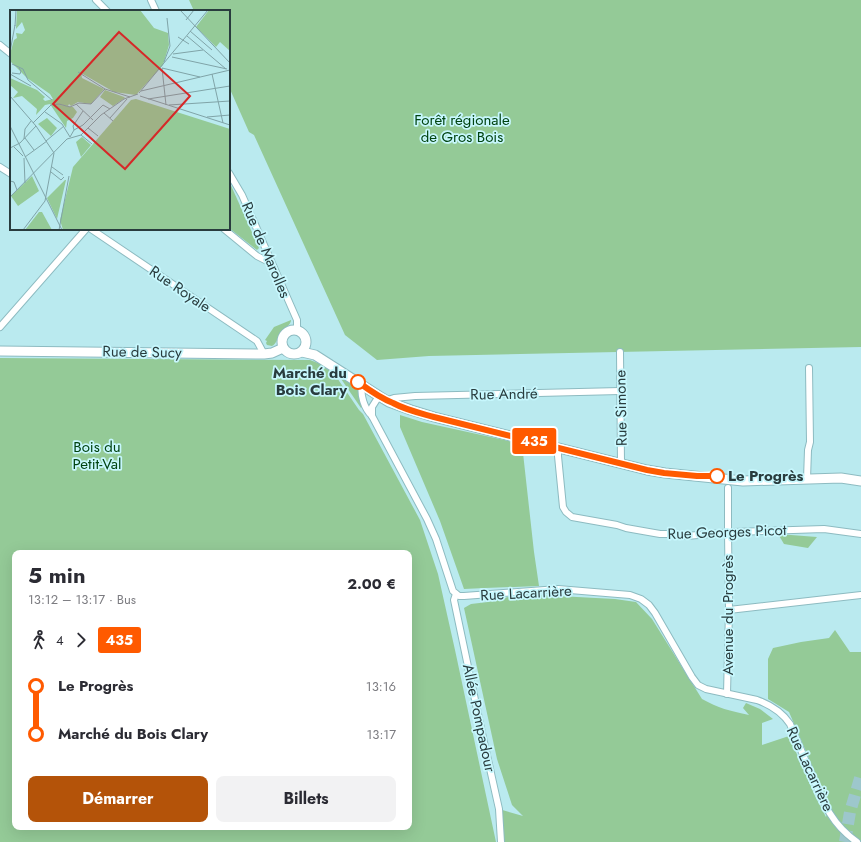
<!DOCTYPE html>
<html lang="fr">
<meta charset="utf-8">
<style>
:root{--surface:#fff;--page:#f2f2f3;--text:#2b2b33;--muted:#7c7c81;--accent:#b45309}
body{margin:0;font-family:Jost,sans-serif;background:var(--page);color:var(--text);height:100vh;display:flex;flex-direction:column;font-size:15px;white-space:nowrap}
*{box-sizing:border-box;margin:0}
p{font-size:13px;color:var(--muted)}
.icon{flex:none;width:22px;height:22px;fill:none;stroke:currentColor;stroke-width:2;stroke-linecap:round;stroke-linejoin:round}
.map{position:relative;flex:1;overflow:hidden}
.side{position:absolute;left:12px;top:550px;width:400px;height:280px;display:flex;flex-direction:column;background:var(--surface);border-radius:8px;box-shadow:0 4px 16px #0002}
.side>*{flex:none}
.badge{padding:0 8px;border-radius:3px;font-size:14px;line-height:26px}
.map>.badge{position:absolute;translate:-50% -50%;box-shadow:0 0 0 2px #fff}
.legs{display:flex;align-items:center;gap:6px;height:44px;padding:0 16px;font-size:13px}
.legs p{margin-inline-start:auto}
.head{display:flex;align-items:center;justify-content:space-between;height:68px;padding:0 16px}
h1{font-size:22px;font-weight:700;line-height:30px}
.action{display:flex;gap:8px;margin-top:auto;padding:8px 16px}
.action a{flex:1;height:46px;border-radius:8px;background:var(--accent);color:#fff;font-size:16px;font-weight:700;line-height:46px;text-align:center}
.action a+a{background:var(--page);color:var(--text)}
ul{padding:0 16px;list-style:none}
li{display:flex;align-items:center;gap:14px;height:48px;font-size:15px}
li i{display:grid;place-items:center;width:6px;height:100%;margin:0 5px;background:currentColor}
li i::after{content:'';width:10px;height:10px;margin:-5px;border:3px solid;border-radius:50%;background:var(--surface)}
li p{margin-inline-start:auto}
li:first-child i{background:linear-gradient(#0000 50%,currentColor 0)}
li:last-child i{background:linear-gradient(currentColor 50%,#0000 0)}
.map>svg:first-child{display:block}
.green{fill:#94ca97;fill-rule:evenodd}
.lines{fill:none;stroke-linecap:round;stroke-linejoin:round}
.highway-tunnel{stroke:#9dc7cc;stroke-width:12;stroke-dasharray:12 6;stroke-linecap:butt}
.street-casing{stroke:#8dbbc1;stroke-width:8}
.secondary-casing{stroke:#8dbbc1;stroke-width:11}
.street{stroke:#fff;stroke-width:6}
.secondary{stroke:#fff;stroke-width:9}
.line-1-casing{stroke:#fff;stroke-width:9}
.line-1{stroke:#ff5a00;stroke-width:6}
.stop-1-dot{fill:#fff;stroke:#ff5a00;stroke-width:2}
.labels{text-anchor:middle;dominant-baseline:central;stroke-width:3.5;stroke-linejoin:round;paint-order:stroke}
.park-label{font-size:15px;fill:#004310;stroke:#c7f7fd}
.street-label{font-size:15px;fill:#293c3e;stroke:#c7f7fd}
.stop-label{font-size:15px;font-weight:bold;fill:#293c3e;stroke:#c7f7fd;text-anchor:end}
.inset-road{fill:none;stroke:#80a4a8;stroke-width:1}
.view{fill:#d62828;fill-opacity:0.15;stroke:#d62828;stroke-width:2}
.inset-edge{fill:none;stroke:#293c3e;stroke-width:2}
</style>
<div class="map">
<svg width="861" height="842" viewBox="0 0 861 842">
<rect width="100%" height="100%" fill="#baeaef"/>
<g class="green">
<path d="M189,0H861V347L429,356L377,360L345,335L254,135L249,132L229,87V11H194Z"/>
<path d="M229,181L259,248L257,250L229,228Z"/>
<path d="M291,320V321C289,327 285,327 282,331C277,336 278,343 272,346L267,345L266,343L267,341L265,340L274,327Z"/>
<path d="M0,358L310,360L323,365L333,372L359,410L363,414L420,520L438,574L455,650L496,842H0ZM15,553H409V827H15Z"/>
<path d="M337,373L357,387L363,406L361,408Z"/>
<path d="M400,415L422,422L522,444L534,552L539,586L485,588L464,589L440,521L400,427Z"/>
<path d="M778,534L817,537L808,548L784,544Z"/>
<path d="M520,594L615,599L636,602L652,619L702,699C718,708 730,711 749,715L743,708L746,703L760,709L773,719L762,723V745L789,736L815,796L826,817L829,805L789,712L768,699V659L773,648L801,642L829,638L835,630L850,652H861V842H501L499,809L523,816L512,805L497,759L464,608L471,604L488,602Z"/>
</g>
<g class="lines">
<path class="highway-tunnel" d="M845,842L850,812L861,775"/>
<g class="street-casing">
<g id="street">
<path d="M96,0L107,11"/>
<path d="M151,0L156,11"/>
<path d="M0,45L11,54"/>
<path d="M0,167L11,174"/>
<path d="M229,173L242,195L297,320V330"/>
<path d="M91,229L257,341L264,354"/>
<path d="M224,229L257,256L271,263"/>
<path d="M0,327L86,229"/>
<path d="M620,352L621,464"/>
<path d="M362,385C360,395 364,408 372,416L427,519L436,539L453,591L459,596H464L558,589L630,595L641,599L649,605L655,613L692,677L698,685L706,689L757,700C771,705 782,712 790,724C797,741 804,757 811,773C823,802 831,824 857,842"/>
<path d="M389,402L391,399L394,398L415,396L620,391"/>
<path d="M372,416V407L379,396"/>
<path d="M558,447V456L563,507L566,512L572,517L617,525L626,528L660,534H675L686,536L734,532L824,529L861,534"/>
<path d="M807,479L808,450L810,442L809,368"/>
<path d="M456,594L454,600L482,733L499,809L501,842"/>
<path d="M729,610L861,595"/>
<path d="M727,694L729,610L728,532V488"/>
</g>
</g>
<g class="secondary-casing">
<g id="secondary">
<circle cx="294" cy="342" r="12"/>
<path d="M0,351L264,354L272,353L283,348"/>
<path d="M302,352L315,355L379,396L389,402L411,410L434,417L647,470L665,473L743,481L841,478L861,481"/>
</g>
</g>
<use href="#street" class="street"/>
<use href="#secondary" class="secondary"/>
</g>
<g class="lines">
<g class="line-1-casing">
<path id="line-1" d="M358,382C369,390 380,398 393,403C406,410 420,413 434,417L647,470L664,473L697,476H717"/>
</g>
<use href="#line-1" class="line-1"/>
</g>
<g class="stop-1-dot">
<circle cx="358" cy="382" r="7"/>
<circle cx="717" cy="476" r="7"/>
</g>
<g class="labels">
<g class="park-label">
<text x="462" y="120">Forêt régionale<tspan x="462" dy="17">de Gros Bois</tspan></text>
<text x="97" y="447">Bois du<tspan x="97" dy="17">Petit-Val</tspan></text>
</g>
<g class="street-label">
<text transform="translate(266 250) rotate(67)">Rue de Marolles</text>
<text transform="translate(180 289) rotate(34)">Rue Royale</text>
<text transform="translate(142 352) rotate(1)">Rue de Sucy</text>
<text transform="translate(504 394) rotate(-1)">Rue André</text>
<text transform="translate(621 408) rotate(-91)">Rue Simone</text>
<text transform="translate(727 532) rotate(-2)">Rue Georges Picot</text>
<text transform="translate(526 593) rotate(-3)">Rue Lacarrière</text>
<text transform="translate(728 615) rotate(-90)">Avenue du Progrès</text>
<text transform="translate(479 718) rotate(78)">Allée Pompadour</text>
<text transform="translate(810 769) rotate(65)">Rue Lacarrière</text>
</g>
<g class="stop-label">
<text x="347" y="373">Marché du<tspan x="347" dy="17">Bois Clary</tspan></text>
<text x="728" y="476" text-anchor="start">Le Progrès</text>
</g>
</g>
<g transform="translate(10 10)">
<rect width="220" height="220" fill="#baeaef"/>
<path d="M7,0H130L144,18L158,23L159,35L153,55L126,85L104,82L71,63L72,68L94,79L81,94L68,92L61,96L59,94L58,96L49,95L63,97L67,102L63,108L57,111L56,118L40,94L35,95L26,105L27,99L12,86L3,88L8,82L0,75V68L27,80L35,87L33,89L35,91L43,89L40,84L17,68L1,52L0,44L4,30L7,28L6,23L12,24L15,20L12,12L6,19ZM199,0H220V41L210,32L206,37L186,17ZM95,80L114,87L115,88L103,96L90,87ZM126,89L220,119V220H53L50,210L63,157L121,90ZM37,108L47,118L41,126L28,114ZM72,127L81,135L71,147L66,132ZM22,166L29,181L8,196L1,186ZM55,170H56L47,209L37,188ZM29,202H32L42,220H15Z" fill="#94ca97"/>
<path class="inset-road" d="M170,0L220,53M176,10L184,0M5,16L6,0M180,21L202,40M177,26L216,59M168,27L179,34M0,42L5,15M163,44L193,40M162,47L217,59M154,52L160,36L157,8M2,54L13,59L18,70L42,90M152,58L190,67M152,58L156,95M68,62L95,79L120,87M2,63L10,64L11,61L9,58M0,64L21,76M202,64L213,113M131,81L220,60M129,83L198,0M0,86L26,116L44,143L35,191L13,220M130,86L220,115M138,89L220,76M66,94L83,110M159,95L220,91M35,102L52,114L60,127M94,103L103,111M197,107L220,105M100,108L117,89M23,113L41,95L49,94L60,97L69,93L81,94L95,79M0,116L52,220M78,118L88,126M64,120L63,116L73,101M71,125L82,134M60,127L64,120L73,115L93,95L100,99M15,128L24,140M14,129L15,119L21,111M36,131L54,116M4,137L13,146M0,138L10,133L26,116M15,147L37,131M14,148L15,173M42,157L53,165M41,162L51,170L54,167M0,171L4,172L7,180M0,187L57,129L71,125L91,105L114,89L128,84M49,220L59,166"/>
<path class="view" d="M109,22L180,86L115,159L43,94Z"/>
<rect width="220" height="220" class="inset-edge"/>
</g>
</svg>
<b class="badge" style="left:534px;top:441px;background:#ff5a00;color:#fff">435</b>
<section class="side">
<div class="head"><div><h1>5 min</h1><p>13:12 – 13:17 · Bus</p></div><b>2.00 €</b></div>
<div class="legs"><svg class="icon" aria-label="walk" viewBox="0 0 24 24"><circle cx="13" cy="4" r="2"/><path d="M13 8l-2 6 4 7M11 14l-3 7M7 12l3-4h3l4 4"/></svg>4<svg class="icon" aria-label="forward" viewBox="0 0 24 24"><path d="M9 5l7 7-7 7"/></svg><b class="badge" style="background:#ff5a00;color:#fff">435</b></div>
<ul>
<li><i style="color:#ff5a00"></i><b>Le Progrès</b><p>13:16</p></li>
<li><i style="color:#ff5a00"></i><b>Marché du Bois Clary</b><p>13:17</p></li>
</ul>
<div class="action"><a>Démarrer</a><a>Billets</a></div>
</section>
</div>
